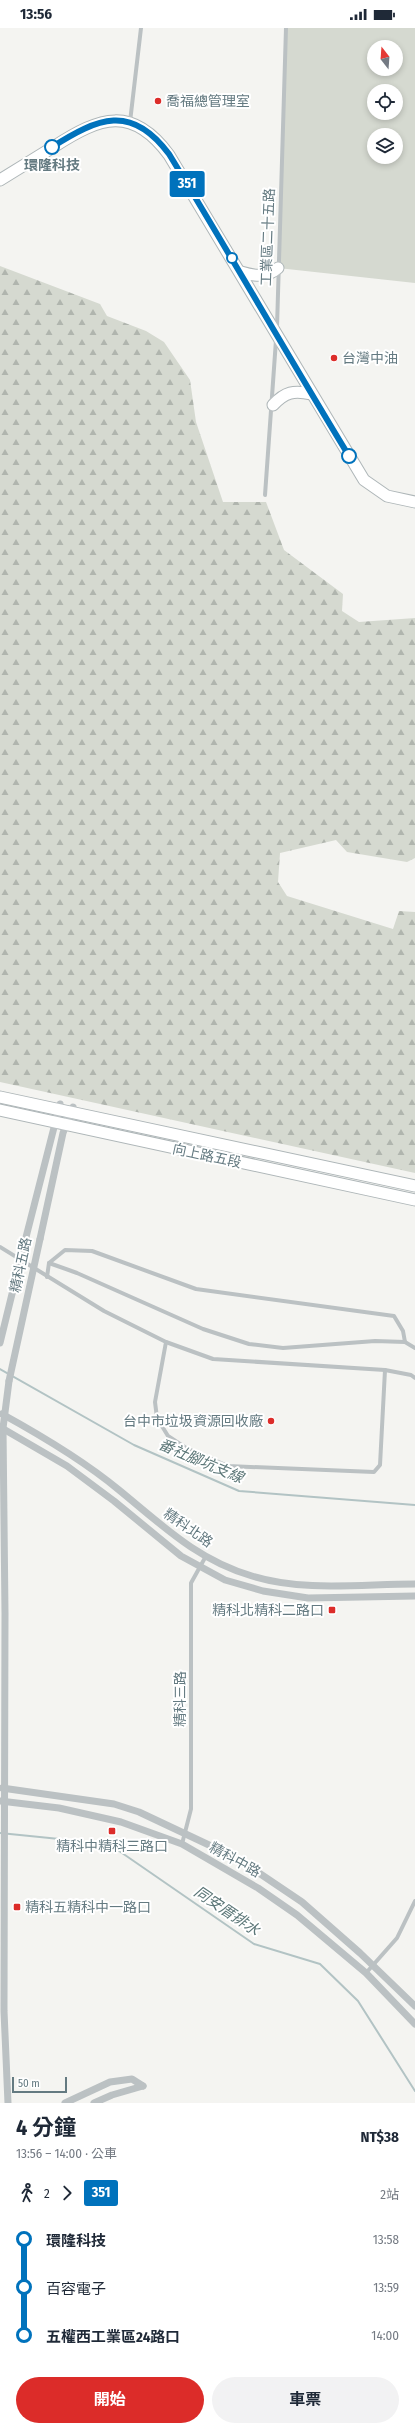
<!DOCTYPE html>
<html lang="zh-TW">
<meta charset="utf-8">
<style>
:root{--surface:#fff;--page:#f2f2f3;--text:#1f2937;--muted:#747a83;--accent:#dc2c29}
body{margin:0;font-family:"Fira Sans Condensed","Noto Sans TC",sans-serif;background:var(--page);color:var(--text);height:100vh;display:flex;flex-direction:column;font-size:15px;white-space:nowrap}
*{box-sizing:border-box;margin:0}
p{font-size:13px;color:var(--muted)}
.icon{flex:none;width:22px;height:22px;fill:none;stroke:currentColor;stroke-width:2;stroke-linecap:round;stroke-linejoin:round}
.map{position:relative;height:2075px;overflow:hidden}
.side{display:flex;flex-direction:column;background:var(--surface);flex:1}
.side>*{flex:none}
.badge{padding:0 8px;border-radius:3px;font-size:14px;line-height:26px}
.needle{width:26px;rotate:343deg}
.controls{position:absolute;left:367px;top:12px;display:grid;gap:8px}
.controls a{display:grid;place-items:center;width:36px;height:36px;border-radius:50%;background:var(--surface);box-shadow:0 2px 6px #0003;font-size:20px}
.scale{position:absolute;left:12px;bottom:10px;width:55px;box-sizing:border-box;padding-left:4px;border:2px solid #647a81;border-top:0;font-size:11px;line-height:14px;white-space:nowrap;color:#647a81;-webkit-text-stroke:3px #fff;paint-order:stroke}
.map>.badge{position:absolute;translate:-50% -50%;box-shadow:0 0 0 2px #fff}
.legs{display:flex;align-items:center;gap:6px;height:44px;padding:0 16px;font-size:13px}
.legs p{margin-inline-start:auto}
.head{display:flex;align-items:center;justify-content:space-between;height:68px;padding:0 16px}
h1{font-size:22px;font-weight:700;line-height:30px}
.action{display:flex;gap:8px;margin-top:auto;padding:8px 16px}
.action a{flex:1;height:46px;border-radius:24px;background:var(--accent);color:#fff;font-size:16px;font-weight:700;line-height:46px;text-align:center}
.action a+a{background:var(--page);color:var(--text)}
ul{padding:0 16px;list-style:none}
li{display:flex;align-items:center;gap:14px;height:48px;font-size:15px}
li i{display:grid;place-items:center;width:6px;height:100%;margin:0 5px;background:currentColor}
li i::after{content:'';width:10px;height:10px;margin:-5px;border:3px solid;border-radius:50%;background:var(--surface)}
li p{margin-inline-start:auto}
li:first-child i{background:linear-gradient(#0000 50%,currentColor 0)}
li:last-child i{background:linear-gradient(currentColor 50%,#0000 0)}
.status{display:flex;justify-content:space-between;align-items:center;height:28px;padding:0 20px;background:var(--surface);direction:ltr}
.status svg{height:11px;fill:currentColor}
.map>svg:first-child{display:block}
.grass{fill:#d5d9d0;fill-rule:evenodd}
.forest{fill:url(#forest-firs)}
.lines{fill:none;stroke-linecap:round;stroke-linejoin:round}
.stream{stroke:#b2c3c4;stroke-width:2}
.secondary-casing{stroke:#aeb6b8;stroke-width:13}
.minor{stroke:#bbc1c3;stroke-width:4}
.tertiary{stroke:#bbc1c3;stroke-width:7}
.secondary{stroke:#fff;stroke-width:11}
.tertiary-bridge{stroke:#bbc1c3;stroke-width:7}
.line-1-casing{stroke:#fff;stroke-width:9}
.line-1{stroke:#0072bc;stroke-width:6}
.poi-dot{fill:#dc2c29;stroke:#fff;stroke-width:1.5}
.stop-1-dot{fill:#fff;stroke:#0072bc;stroke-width:2}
.labels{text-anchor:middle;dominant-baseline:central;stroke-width:4;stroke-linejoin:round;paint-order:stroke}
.poi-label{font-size:14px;fill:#647a81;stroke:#fff;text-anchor:start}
.stop-label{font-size:14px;font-weight:bold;fill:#647a81;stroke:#fff}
.street-label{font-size:14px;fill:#647a81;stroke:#fff}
.water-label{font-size:15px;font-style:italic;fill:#5b7677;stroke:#fff}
</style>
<div class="status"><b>13:56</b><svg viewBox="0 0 49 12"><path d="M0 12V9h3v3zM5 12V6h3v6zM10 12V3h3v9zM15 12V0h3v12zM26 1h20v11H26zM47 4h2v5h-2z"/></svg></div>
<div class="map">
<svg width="415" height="2075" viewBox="0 0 415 2075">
<defs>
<pattern id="forest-firs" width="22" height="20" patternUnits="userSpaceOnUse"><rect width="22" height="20" fill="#d5d9d0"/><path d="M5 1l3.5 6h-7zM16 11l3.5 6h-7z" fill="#b0b5ae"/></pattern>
</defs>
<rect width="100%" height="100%" fill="#f4f4f1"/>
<path class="grass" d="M286,0H415V255L278,240ZM374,19H396V41H374ZM374,63H396V85H374ZM374,107H396V129H374Z"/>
<path class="forest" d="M0,238L100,276L107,288L146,303L164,314L190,352L196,394L223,474H266L284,522L343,566L342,583L359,594L415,590V830L407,834L347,824L336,812L280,825L278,854L287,868L393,901L399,883L415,884V1145L0,1054Z"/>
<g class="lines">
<g class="stream">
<path d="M0,1341L134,1417L239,1463L415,1477"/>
<path d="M0,1805L109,1816L254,1916L320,1936L358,1973L415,2063"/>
</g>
<g class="secondary-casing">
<g id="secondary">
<path d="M0,152C18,141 37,129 55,118C100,89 132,77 169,127L364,452L387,468L415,474"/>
<path d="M241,244C254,248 267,250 278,240"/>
<path d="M273,377C285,364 294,362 311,366"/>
<path d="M0,1069L415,1158"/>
<path d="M0,1082L415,1172"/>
</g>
</g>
<g class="minor">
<path d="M130,94L141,0"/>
<path d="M277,299L286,0"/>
<path d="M265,467L276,312"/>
<path d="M0,1219L104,1283L166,1314L155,1374L157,1390L168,1408L186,1420L228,1438L374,1444L380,1437L385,1342"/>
<path d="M49,1235L77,1245L203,1301L249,1316L283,1320L375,1313L405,1314L415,1320"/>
<path d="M47,1249L49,1235L65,1222L92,1223L196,1261L394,1288L403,1303L405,1314"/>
<path d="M166,1314L213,1331L385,1342L411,1347L415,1350"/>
<path d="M182,1816L191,1781V1555L206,1528"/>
<path d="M366,1945L397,1910L415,1873"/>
</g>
<g class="tertiary">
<path d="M40,1211L63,1105L73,1079"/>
<path d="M25,1213L60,1076"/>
<path d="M2,1386C42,1408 83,1432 119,1462C162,1497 197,1532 252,1548C304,1564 361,1556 415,1556"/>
<path d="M0,1399L67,1438L114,1473L181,1528L225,1552L263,1563L308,1570L415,1568"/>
<path d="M2,1760L114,1776L139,1784L209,1817L259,1845L302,1874L360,1925L415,1978"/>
<path d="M0,1773L59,1780L121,1794L182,1816L258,1860L297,1887L366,1945L415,1996"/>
<path d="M8,2075L4,1983L5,1585L3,1400L9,1353"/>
<path d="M65,2075L110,2054L132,2051L143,2058"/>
<path d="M94,2075L112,2067L143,2058"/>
</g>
<use href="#secondary" class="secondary"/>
<g class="tertiary-bridge">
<path d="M0,1315L25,1213"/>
<path d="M9,1353L40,1211"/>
</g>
</g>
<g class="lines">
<g class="line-1-casing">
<path id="line-1" d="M52,119C98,90 131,75 169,126C230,226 288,328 349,428"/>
</g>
<use href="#line-1" class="line-1"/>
</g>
<g class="poi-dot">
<circle cx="158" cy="73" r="4"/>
<circle cx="334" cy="330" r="4"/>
<circle cx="271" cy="1393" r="4"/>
<rect x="328" y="1578" width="8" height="8" rx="2"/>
<rect x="108" y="1799" width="8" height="8" rx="2"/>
<rect x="13" y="1875" width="8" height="8" rx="2"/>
</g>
<g class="stop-1-dot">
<circle cx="52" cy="119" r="7"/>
<circle cx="232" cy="230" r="5"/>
<circle cx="349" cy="428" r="7"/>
</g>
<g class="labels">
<g class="poi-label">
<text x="166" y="73">喬福總管理室</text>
<text x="342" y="330">台灣中油</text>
<text x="263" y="1393" text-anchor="end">台中市垃圾資源回收廠</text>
<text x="324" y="1582" text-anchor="end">精科北精科二路口</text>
<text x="112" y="1818" text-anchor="middle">精科中精科三路口</text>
<text x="25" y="1879">精科五精科中一路口</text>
</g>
<g class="stop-label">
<text x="52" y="137">環隆科技</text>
</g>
<g class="street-label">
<text transform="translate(268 209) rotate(-88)">工業區二十五路</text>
<text transform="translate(207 1128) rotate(12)">向上路五段</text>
<text transform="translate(21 1237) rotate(-78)">精科五路</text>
<text transform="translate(188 1500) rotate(35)">精科北路</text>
<text transform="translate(180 1671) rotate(-90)">精科三路</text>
<text transform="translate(235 1832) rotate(29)">精科中路</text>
</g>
<g class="water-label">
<text transform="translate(201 1433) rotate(23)">番社腳坑支線</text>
<text transform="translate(227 1883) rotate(34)">同安厝排水</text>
</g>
</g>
</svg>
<div class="controls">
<a><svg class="needle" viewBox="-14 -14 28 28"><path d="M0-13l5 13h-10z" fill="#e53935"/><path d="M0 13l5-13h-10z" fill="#747a83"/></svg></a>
<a><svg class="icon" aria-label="locate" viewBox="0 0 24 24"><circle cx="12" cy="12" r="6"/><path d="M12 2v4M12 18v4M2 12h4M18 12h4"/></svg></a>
<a><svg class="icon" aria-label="layers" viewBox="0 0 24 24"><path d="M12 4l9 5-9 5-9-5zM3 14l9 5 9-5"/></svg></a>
</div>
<div class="scale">50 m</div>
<b class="badge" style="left:187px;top:156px;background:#0072bc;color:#fff">351</b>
</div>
<section class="side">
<div class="head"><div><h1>4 分鐘</h1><p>13:56 – 14:00 · 公車</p></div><b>NT$38</b></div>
<div class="legs"><svg class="icon" aria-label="walk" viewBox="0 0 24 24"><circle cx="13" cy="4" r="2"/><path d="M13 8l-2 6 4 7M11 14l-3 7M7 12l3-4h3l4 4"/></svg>2<svg class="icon" aria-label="forward" viewBox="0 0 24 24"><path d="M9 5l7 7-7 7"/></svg><b class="badge" style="background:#0072bc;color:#fff">351</b><p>2站</p></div>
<ul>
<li><i style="color:#0072bc"></i><b>環隆科技</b><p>13:58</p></li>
<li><i style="color:#0072bc"></i><span>百容電子</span><p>13:59</p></li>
<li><i style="color:#0072bc"></i><b>五權西工業區24路口</b><p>14:00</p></li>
</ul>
<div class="action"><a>開始</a><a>車票</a></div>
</section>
